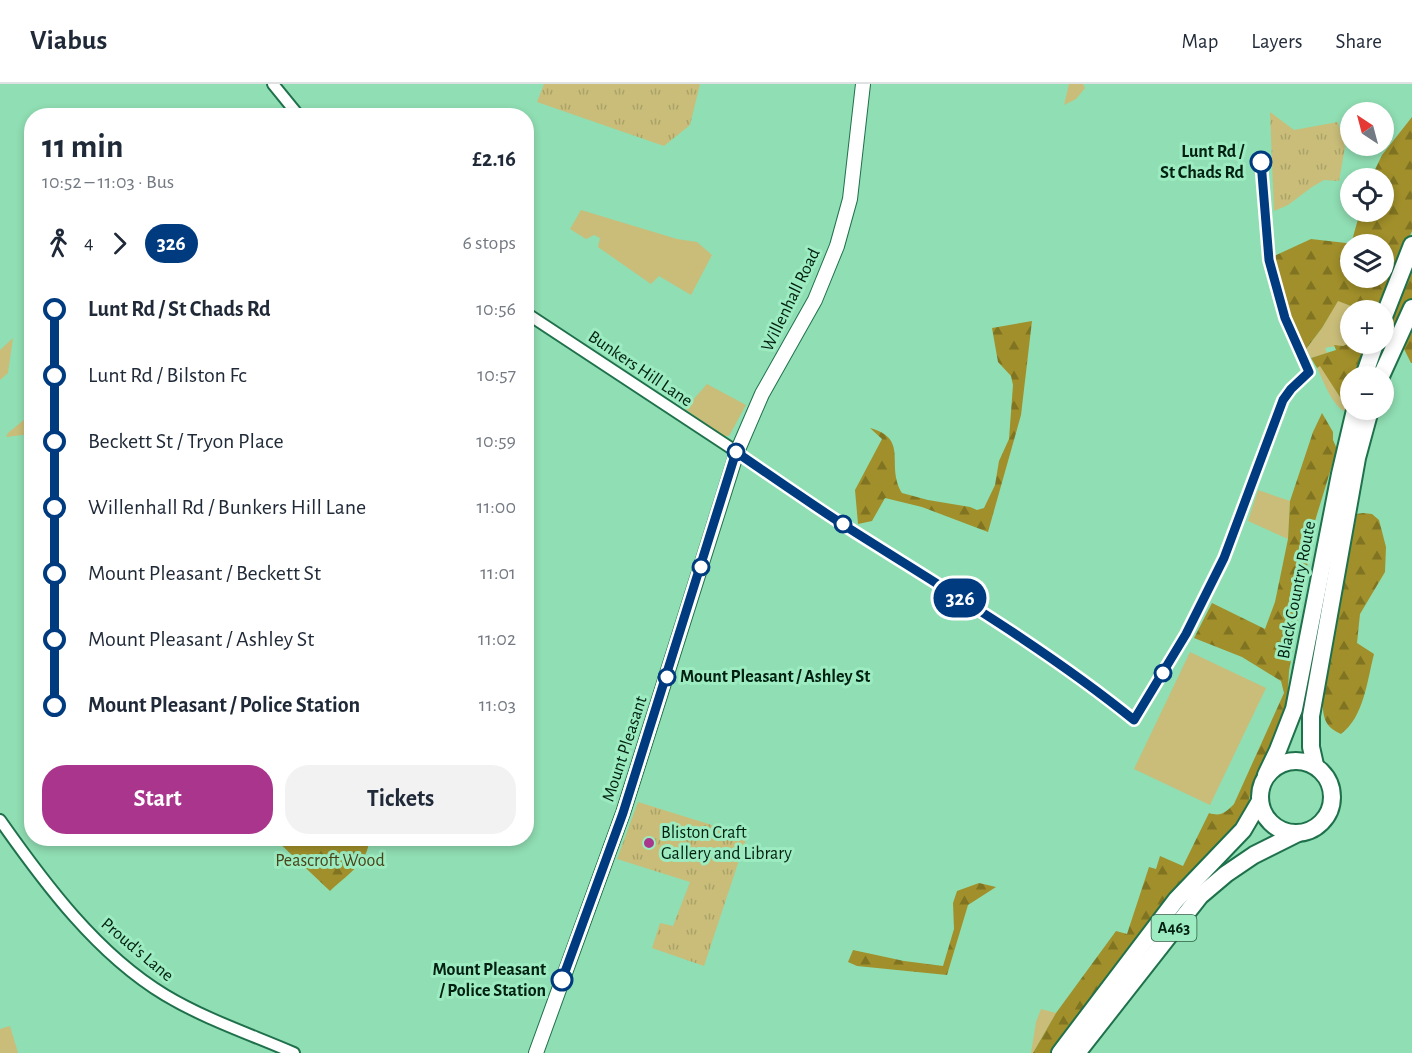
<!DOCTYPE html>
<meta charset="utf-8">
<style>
:root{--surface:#fff;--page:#f2f2f3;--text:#1f2937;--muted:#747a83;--line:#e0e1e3;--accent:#aa358d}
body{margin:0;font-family:"Alegreya Sans",sans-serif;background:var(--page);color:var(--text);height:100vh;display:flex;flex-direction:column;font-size:22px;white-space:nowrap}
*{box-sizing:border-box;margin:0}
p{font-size:20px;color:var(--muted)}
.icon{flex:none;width:33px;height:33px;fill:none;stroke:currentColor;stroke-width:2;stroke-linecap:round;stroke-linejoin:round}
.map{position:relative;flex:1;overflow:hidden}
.side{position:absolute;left:24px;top:24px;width:510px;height:738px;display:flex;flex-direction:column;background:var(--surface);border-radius:24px;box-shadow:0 3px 9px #0003}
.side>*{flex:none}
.badge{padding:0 12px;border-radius:20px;font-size:21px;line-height:39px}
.needle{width:39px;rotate:324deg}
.buttons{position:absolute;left:1340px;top:18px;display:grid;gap:12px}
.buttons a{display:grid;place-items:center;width:54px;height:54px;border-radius:50%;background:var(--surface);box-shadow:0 3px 9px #0003;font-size:30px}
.map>.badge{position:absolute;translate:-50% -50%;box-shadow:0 0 0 3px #fff}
.legs{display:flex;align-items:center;gap:9px;height:66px;padding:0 18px;font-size:20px}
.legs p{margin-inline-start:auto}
.overview{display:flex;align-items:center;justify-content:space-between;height:102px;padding:0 18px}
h1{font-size:33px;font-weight:700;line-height:45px}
.primary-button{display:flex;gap:12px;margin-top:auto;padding:12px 18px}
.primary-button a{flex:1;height:69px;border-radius:24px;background:var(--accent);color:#fff;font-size:24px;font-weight:700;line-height:69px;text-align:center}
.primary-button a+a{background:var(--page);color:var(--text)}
ul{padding:0 18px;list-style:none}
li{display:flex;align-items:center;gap:21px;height:66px;font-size:22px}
li i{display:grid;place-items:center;width:9px;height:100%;margin:0 8px;background:currentColor}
li i::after{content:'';width:15px;height:15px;margin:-8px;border:4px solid;border-radius:50%;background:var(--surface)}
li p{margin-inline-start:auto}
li:first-child i{background:linear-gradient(#0000 50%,currentColor 0)}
li:last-child i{background:linear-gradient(currentColor 50%,#0000 0)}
header{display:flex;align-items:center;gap:36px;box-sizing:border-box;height:84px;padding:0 30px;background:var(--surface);border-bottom:2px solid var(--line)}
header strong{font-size:28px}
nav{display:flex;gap:33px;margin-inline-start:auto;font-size:21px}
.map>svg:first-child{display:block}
.grass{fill:#c9bd79}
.forest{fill:url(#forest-firs)}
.park{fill:url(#park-tufts)}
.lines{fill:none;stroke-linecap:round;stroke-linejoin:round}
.minor-casing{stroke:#1f714c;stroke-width:14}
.major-casing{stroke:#1f714c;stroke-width:16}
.highway-casing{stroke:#1f714c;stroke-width:20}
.minor{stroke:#fff;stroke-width:10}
.major{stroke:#fff;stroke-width:14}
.highway{stroke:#fff;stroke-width:16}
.line-1-casing{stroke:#fff;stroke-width:14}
.line-1{stroke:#003b80;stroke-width:9}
.stop-1-dot{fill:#fff;stroke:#003b80;stroke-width:3}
.poi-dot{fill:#aa358d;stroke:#9debc0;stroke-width:2}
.labels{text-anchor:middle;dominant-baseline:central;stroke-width:6;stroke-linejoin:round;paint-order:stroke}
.shield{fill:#9debc0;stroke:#2f5d46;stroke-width:1.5}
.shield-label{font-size:16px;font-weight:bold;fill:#002011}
.stop-label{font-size:18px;font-weight:bold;fill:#002011;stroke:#9debc0;text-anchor:end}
.street-label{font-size:18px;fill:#002011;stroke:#9debc0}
.poi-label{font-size:18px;fill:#002011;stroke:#9debc0;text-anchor:start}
.park-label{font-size:18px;fill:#4a431a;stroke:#9debc0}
</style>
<header>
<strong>Viabus</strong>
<nav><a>Map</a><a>Layers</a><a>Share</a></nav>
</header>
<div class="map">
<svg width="1412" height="969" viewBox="0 0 1412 969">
<defs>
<pattern id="forest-firs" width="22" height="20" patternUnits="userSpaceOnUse" patternTransform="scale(1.5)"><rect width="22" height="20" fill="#a08f2a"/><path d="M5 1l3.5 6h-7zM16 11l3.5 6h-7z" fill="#807423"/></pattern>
<pattern id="park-tufts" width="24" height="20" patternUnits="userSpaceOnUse" patternTransform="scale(1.5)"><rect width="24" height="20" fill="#c9bd79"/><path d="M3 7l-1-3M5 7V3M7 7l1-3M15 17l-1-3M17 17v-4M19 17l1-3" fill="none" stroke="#aba268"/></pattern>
</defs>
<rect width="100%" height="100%" fill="#90deb3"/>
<g class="grass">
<path d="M1069,0H1083L1085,4L1076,15L1064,21Z"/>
<path d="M581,126L677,155L697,158L712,171L691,211L659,192L651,200L598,163L600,154L594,151L586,155L570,145Z"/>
<path d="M1338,216L1351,222L1350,259C1344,264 1333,261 1325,264L1327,269L1311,274L1306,265L1322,244Z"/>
<path d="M13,254L8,289L0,296V266Z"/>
<path d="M1320,281L1347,324L1346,328C1331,321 1324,297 1317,284Z"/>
<path d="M707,300L746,321L729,352H723L685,325Z"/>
<path d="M31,330V350L6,353L8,349Z"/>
<path d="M1258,406L1290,417L1288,455L1248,437Z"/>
<path d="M1190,568L1266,604L1210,721L1134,685Z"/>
<path d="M1041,925L1056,929L1033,969H1031L1036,938Z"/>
<path d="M10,942L18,969H0V945Z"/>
</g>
<g class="forest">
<path d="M1412,33V147L1380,226H1352L1351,222L1338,217L1322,244L1306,265L1288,228L1272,173L1311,155L1346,159L1350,161V194H1383V160H1351L1360,128H1383V94H1371L1382,71Z"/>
<path d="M1406,188L1412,189V215L1375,292H1371Z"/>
<path d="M1032,237L1021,331L988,448L922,423L885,414L872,437L858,440L855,406L882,355L870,344C910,355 885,381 902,409L928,416L970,423L977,426L984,424L995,401L999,377L1009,355L1013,301L1011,292L998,278L992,244Z"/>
<path d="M1412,246V279H1411L1403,263Z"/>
<path d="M1350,259L1368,260L1356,292H1350V312L1347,324L1320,282L1317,284L1311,274L1336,266L1334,261L1343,262Z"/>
<path d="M1322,329L1333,348V356L1337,365L1315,437L1289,587L1287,622L1270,666L1253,698L1246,730L1119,881L1051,969H1033L1056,929L1116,847L1127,850L1149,783L1156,785L1160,772L1183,782L1209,729C1221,733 1226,728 1234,720L1284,609L1281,597L1242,573L1194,554L1212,519L1265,545L1275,518L1288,455L1290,417L1313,348Z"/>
<path d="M1363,429L1372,430L1379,436L1386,463L1385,488L1360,530L1357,559L1374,570C1367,597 1364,633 1341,650C1324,642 1324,635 1322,617L1356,430Z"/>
<path d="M275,755H369C369,779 345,792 330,807Z"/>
<path d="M979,799L996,803L968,821L947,891L857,882L848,878L853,866L904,877L943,882L954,845L953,819L957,807Z"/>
</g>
<g class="park">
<path d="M544,0H700L690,41L664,62L537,18Z"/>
<path d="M1270,28L1294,46L1338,38L1345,63L1339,97L1324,96L1312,103L1288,121L1274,127Z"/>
<path d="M638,718L747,752L704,882L652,864L660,839L673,842L690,798L617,775Z"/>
</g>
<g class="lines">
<g class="minor-casing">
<g id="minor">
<path d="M273,0L299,32"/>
<path d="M526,229L737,368"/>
<path d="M0,736C45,800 97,870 165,911C205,935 250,950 294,969"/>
</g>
</g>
<g class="major-casing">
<path id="major" d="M536,969L623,729L737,368L762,310L815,216L837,162L850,115L863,0"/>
</g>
<g class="highway-casing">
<g id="highway">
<path d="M1383,235L1412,161"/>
<path d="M1364,292L1375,260"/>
<path d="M1381,292L1412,224"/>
<circle cx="1296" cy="713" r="36"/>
<path d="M1315,681L1311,663V632L1357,374L1370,326"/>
<path d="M1266,691L1278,666L1294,625L1340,390L1355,326"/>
<path d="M1060,969L1176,816L1243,746L1260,717"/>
<path d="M1077,969L1200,812L1226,790L1254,771L1298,749"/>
</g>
</g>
<use href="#minor" class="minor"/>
<use href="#major" class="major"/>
<use href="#highway" class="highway"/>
</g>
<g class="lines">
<g class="line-1-casing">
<path id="line-1" d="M562,896L623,729L736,368C774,394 811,420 850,445C946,506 1045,564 1134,636L1186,550L1224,474L1283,316L1291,305L1309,288L1285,234L1269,176L1261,78"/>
</g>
<use href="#line-1" class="line-1"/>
</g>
<g class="stop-1-dot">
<circle cx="1261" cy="78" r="10"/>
<circle cx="736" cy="368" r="8"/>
<circle cx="843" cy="440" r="8"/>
<circle cx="701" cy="483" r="8"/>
<circle cx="1163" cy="589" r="8"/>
<circle cx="667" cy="593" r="8"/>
<circle cx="562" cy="896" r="10"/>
</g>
<circle class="poi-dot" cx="649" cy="759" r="6"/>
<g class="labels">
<rect class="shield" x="1151.5" y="831" width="45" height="26" rx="4.5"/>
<g class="shield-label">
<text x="1174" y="844">A463</text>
</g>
<g class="stop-label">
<text x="1244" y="68">Lunt Rd /<tspan x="1244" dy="21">St Chads Rd</tspan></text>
<text x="680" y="593" text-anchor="start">Mount Pleasant / Ashley St</text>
<text x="546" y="886">Mount Pleasant<tspan x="546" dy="21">/ Police Station</tspan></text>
</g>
<g class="street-label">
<text transform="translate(791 216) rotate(-64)">Willenhall Road</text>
<text transform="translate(640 285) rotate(34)">Bunkers Hill Lane</text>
<text transform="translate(1297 506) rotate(-79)">Black Country Route</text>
<text transform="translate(625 665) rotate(-72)">Mount Pleasant</text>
<text transform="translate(137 866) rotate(40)">Proud's Lane</text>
</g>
<g class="poi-label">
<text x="661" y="749">Bliston Craft<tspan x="661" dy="21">Gallery and Library</tspan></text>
</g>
<g class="park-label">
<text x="330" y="777">Peascroft Wood</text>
</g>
</g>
</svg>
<div class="buttons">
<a><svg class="needle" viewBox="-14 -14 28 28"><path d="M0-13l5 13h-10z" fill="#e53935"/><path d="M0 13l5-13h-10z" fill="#747a83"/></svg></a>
<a><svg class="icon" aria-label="locate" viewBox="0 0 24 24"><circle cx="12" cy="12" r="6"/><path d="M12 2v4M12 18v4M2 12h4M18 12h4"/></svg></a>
<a><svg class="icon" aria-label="layers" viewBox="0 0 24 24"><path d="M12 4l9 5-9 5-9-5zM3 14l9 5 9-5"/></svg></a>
<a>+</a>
<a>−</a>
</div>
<b class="badge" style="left:960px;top:514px;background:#003b80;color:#fff">326</b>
<section class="side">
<div class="overview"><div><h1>11 min</h1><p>10:52 – 11:03 · Bus</p></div><b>£2.16</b></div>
<div class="legs"><svg class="icon" aria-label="walk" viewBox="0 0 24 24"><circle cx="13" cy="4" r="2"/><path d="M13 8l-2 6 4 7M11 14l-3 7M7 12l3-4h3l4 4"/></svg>4<svg class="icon" aria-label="forward" viewBox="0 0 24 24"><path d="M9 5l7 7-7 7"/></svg><b class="badge" style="background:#003b80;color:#fff">326</b><p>6 stops</p></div>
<ul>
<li><i style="color:#003b80"></i><b>Lunt Rd / St Chads Rd</b><p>10:56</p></li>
<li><i style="color:#003b80"></i><span>Lunt Rd / Bilston Fc</span><p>10:57</p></li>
<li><i style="color:#003b80"></i><span>Beckett St / Tryon Place</span><p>10:59</p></li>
<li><i style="color:#003b80"></i><span>Willenhall Rd / Bunkers Hill Lane</span><p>11:00</p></li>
<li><i style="color:#003b80"></i><span>Mount Pleasant / Beckett St</span><p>11:01</p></li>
<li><i style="color:#003b80"></i><span>Mount Pleasant / Ashley St</span><p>11:02</p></li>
<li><i style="color:#003b80"></i><b>Mount Pleasant / Police Station</b><p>11:03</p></li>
</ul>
<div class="primary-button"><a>Start</a><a>Tickets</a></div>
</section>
</div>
